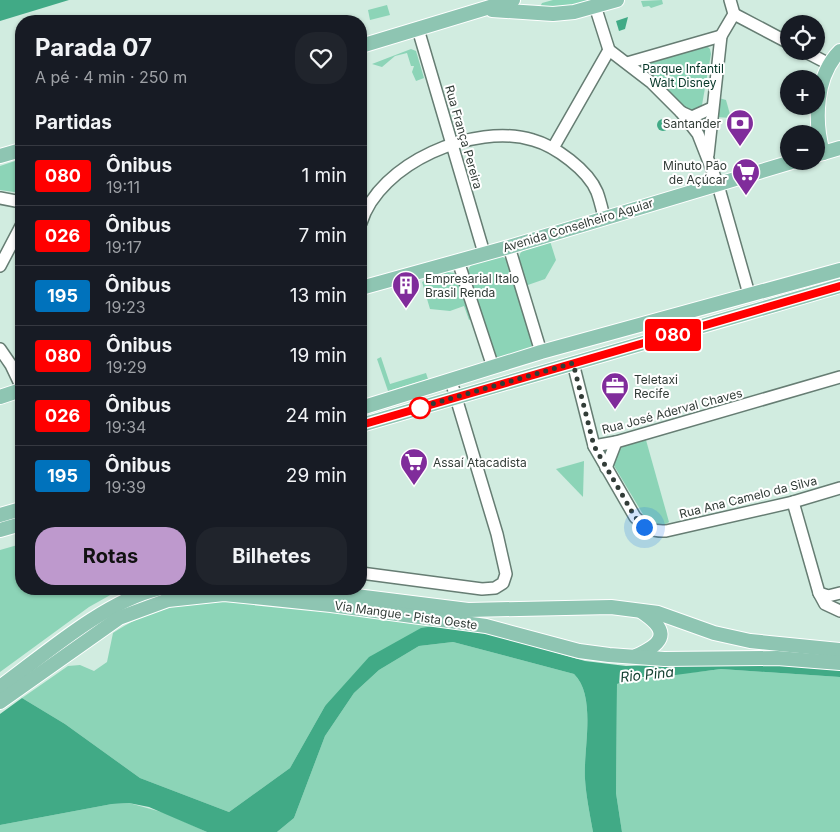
<!DOCTYPE html>
<html lang="pt">
<meta charset="utf-8">
<style>
:root{--surface:#171b24;--page:#20242c;--text:#f1f3f6;--muted:#9ea1a6;--line:#363941;--accent:#be99cd}
body{margin:0;font-family:Inter,sans-serif;background:var(--page);color:var(--text);height:100vh;display:flex;flex-direction:column;font-size:19px;white-space:nowrap}
*{box-sizing:border-box;margin:0}
p{font-size:16px;color:var(--muted)}
.icon{flex:none;width:28px;height:28px;fill:none;stroke:currentColor;stroke-width:2;stroke-linecap:round;stroke-linejoin:round}
.map{position:relative;flex:1;overflow:hidden}
.sheet{position:absolute;left:15px;top:15px;width:352px;height:580px;display:flex;flex-direction:column;background:var(--surface);border-radius:20px;box-shadow:0 1px 4px #0004}
.sheet>*{flex:none}
.badge{padding:0 10px;border-radius:4px;font-size:18px;line-height:32px}
.buttons{position:absolute;left:780px;top:15px;display:grid;gap:10px}
.buttons a{display:grid;place-items:center;width:45px;height:45px;border-radius:50%;background:var(--surface);box-shadow:0 1px 4px #0004;font-size:25px}
.you{position:absolute;width:25px;height:25px;margin:-12px;border:4px solid #fff;border-radius:50%;background:#1a73e8;box-shadow:0 0 0 8px #1a73e833}
.map>.badge{position:absolute;translate:-50% -50%;box-shadow:0 0 0 2px #fff}
h2{padding:0 20px;font-size:19px;line-height:45px}
.round{display:grid;place-items:center;flex:none;width:52px;height:52px;border-radius:20px;background:var(--page)}
.headline{display:flex;align-items:center;justify-content:space-between;height:85px;padding:0 20px}
h1{font-size:24px;font-weight:700;line-height:38px}
.cta{display:flex;gap:10px;margin-top:auto;padding:10px 20px}
.cta a{flex:1;height:58px;border-radius:20px;background:var(--accent);color:#111;font-size:20px;font-weight:700;line-height:58px;text-align:center}
.cta a+a{background:var(--page);color:var(--text)}
ul{padding:0;list-style:none}
li{display:flex;align-items:center;gap:15px;height:60px;padding:0 20px;border-top:1px solid var(--line)}
li div{flex:1}
li b{display:block;font-size:19px}
li em{font-style:normal}
li .badge{min-width:55px;font-weight:700;text-align:center}
.map>svg:first-child{display:block}
.green{fill:#8cd4b7}
.water{fill:#41aa86}
.lines{fill:none;stroke-linecap:round;stroke-linejoin:round}
.minor-casing{stroke:#667d73;stroke-width:14}
.major-casing{stroke:#fff;stroke-width:16}
.minor{stroke:#fff;stroke-width:11}
.major{stroke:#8ec5b2;stroke-width:14}
.line-casing{stroke:#fff;stroke-width:11}
.line{stroke:#f00;stroke-width:8}
.walk{stroke:#323c37;stroke-width:5;stroke-dasharray:0 9}
.stop-dot{fill:#fff;stroke:#f00;stroke-width:2.5}
.labels{text-anchor:middle;dominant-baseline:central;stroke-width:4;stroke-linejoin:round;paint-order:stroke}
.park-label{font-size:12px;fill:#043526;stroke:#fff}
.poi-label{font-size:12px;fill:#323c37;stroke:#fff;text-anchor:start}
.street-label{font-size:12px;fill:#323c37;stroke:#fff}
.water-label{font-size:14px;font-style:italic;fill:#164333;stroke:#fff}
</style>
<div class="map">
<svg width="840" height="832" viewBox="0 0 840 832">
<rect width="100%" height="100%" fill="#d1ece0"/>
<g class="green">
<path d="M553,0H608L578,9L540,7L542,3Z"/>
<path d="M662,0L663,4L651,8L649,6L643,7L641,1Z"/>
<path d="M387,5L390,15L370,20L368,10Z"/>
<path d="M706,45L710,49L711,54L702,105L699,110L690,113L649,73L647,66L652,61Z"/>
<path d="M411,49L416,51L424,78L416,81L412,72L414,66H411L407,53L395,56L382,67L372,64Z"/>
<path d="M719,98L726,100L731,118L716,117Z"/>
<path d="M21,159V193L0,190V166Z"/>
<path d="M550,241L556,260L545,279L525,286C515,249 514,252 550,241Z"/>
<path d="M501,256L508,260L534,345L532,349L500,361L493,355L468,270L471,265Z"/>
<path d="M447,272L454,273L459,277L472,319L469,320L464,306L450,311L430,309L422,282Z"/>
<path d="M381,357L390,384L426,373L428,379L388,391L377,359Z"/>
<path d="M646,440L669,522L664,525L650,523L644,516L613,464L615,453L624,446Z"/>
<path d="M584,461L583,497L556,469Z"/>
<path d="M21,544V589H121L89,607L0,672V550Z"/>
<path d="M214,600L254,601L441,625L325,706L290,768L229,812L140,778L65,724L22,698L68,666L80,665L94,671L107,662L113,633C144,612 178,603 214,600Z"/>
<path d="M453,642L574,674C597,696 583,751 585,779C586,796 590,815 593,832H277L294,818L325,736L354,693L379,670L419,646Z"/>
<path d="M721,669L840,677V832H622L616,793L617,684C650,674 687,674 721,669Z"/>
<path d="M129,803L165,813L207,832H0V825L112,804Z"/>
</g>
<g class="water">
<path d="M0,0H69L0,21Z"/>
<path d="M628,17L625,29L619,31L616,21Z"/>
<circle cx="663" cy="125" r="6"/>
<path d="M441,625L488,633L585,661L626,666L726,662L840,669V677L721,669L660,677H641L617,684L616,793L622,832H593C590,815 586,796 585,779C583,751 597,696 574,674L453,642L419,646L379,670L354,693L325,736L294,818L277,832H207L149,807L129,803L112,804L0,825V714L22,698L65,724L140,778L229,812L290,768L325,706L369,657L421,628Z"/>
</g>
<g class="lines">
<g class="minor-casing">
<g id="minor">
<path d="M595,6L609,50L652,83L681,112L698,134L718,185L749,294"/>
<path d="M734,14L789,43"/>
<path d="M418,29L484,253"/>
<path d="M804,51L829,64"/>
<path d="M627,63L721,36"/>
<path d="M681,112L692,117L712,108"/>
<path d="M553,148L609,50"/>
<path d="M708,155L721,36L734,14L730,0"/>
<path d="M0,198L21,202"/>
<path d="M361,223C379,163 475,122 533,140C555,146 588,170 597,192C600,200 602,209 604,217"/>
<path d="M509,247L541,352"/>
<path d="M458,261L493,367"/>
<path d="M0,266L21,226"/>
<path d="M0,349L11,365L21,386"/>
<path d="M573,363L594,446L635,517C645,527 652,532 666,531L793,502L840,488"/>
<path d="M594,446L616,442L840,377"/>
<path d="M606,468L616,442"/>
<path d="M793,502L819,593L828,596L840,593"/>
<path d="M361,573L482,589L495,588L503,583L506,574L497,534L451,381"/>
<path d="M819,593L825,604L840,611"/>
</g>
</g>
<g class="major-casing">
<g id="major">
<path d="M492,10L553,14L574,12L617,0"/>
<path d="M361,46L513,0"/>
<path d="M823,153C814,121 815,76 840,51"/>
<path d="M816,155L840,148"/>
<path d="M0,156L21,150"/>
<path d="M361,288L509,247L795,161"/>
<path d="M0,397L21,390"/>
<path d="M361,408L541,352L840,270"/>
<path d="M361,425L840,286"/>
<path d="M0,515L21,509"/>
<path d="M0,530L21,524"/>
<path d="M300,589L468,610L611,607L658,613L714,633L750,641L840,650"/>
<path d="M636,656C665,643 670,631 642,612"/>
<path d="M0,687C44,655 104,602 157,589"/>
<path d="M0,702L119,618L168,600L224,594L331,605L486,626L579,651L609,655L664,659L777,658L840,663"/>
</g>
</g>
<use href="#minor" class="minor"/>
<use href="#major" class="major"/>
</g>
<g class="lines">
<g class="line-casing">
<path id="line" d="M361,425L840,286"/>
</g>
<use href="#line" class="line"/>
<path class="walk" d="M420,408H418L573,363L594,446L635,517L644,527"/>
</g>
<defs>
<g id="bank-pin" transform="scale(1.4375)"><path d="M0 17L-7.5 6A9.5 9.5 0 1 1 7.5 6Z" fill="#802c9b" stroke="#fff"/><path d="M-6-4H6V4H-6ZM0-2.3a2.3 2.3 0 1 0 0 4.6a2.3 2.3 0 1 0 0-4.6Z" fill="#fff"/></g>
<g id="supermarket-pin" transform="scale(1.4375)"><path d="M0 17L-7.5 6A9.5 9.5 0 1 1 7.5 6Z" fill="#802c9b" stroke="#fff"/><path d="M-6-5.5h2.5l.6 2H6L4.5 2H-2.5L-4.4-4H-6ZM-1.5 3.2a1.3 1.3 0 1 0 .1 0ZM3 3.2a1.3 1.3 0 1 0 .1 0Z" fill="#fff"/></g>
<g id="building-pin" transform="scale(1.4375)"><path d="M0 17L-7.5 6A9.5 9.5 0 1 1 7.5 6Z" fill="#802c9b" stroke="#fff"/><path d="M-4-6H4V6H1V3H-1V6H-4ZM-2.5-4.3h1.7v1.8h-1.7ZM.8-4.3h1.7v1.8H.8ZM-2.5-1h1.7V.8h-1.7ZM.8-1h1.7V.8H.8Z" fill="#fff"/></g>
<g id="office-pin" transform="scale(1.4375)"><path d="M0 17L-7.5 6A9.5 9.5 0 1 1 7.5 6Z" fill="#802c9b" stroke="#fff"/><path d="M-6-3h4V-5.5h4V-3h4V5H-6ZM-1-4.5V-3h2v-1.5ZM-6 0V1H6V0Z" fill="#fff"/></g>
</defs>
<g fill-rule="evenodd">
<use href="#bank-pin" x="740" y="123"/>
<use href="#supermarket-pin" x="746" y="172"/>
<use href="#building-pin" x="406" y="285"/>
<use href="#office-pin" x="615" y="386"/>
<use href="#supermarket-pin" x="414" y="462"/>
</g>
<circle class="stop-dot" cx="420" cy="408" r="10"/>
<g class="labels">
<g class="park-label">
<text x="683" y="68">Parque Infantil<tspan x="683" dy="14">Walt Disney</tspan></text>
</g>
<g class="poi-label">
<text x="721" y="123" text-anchor="end">Santander</text>
<text x="727" y="165" text-anchor="end">Minuto Pão<tspan x="727" dy="14">de Açúcar</tspan></text>
<text x="425" y="278">Empresarial Italo<tspan x="425" dy="14">Brasil Renda</tspan></text>
<text x="634" y="379">Teletaxi<tspan x="634" dy="14">Recife</tspan></text>
<text x="433" y="462">Assaí Atacadista</text>
</g>
<g class="street-label">
<text transform="translate(464 137) rotate(74)">Rua França Pereira</text>
<text transform="translate(578 225) rotate(-17)">Avenida Conselheiro Aguiar</text>
<text transform="translate(672 411) rotate(-15)">Rua José Aderval Chaves</text>
<text transform="translate(748 497) rotate(-14)">Rua Ana Camelo da Silva</text>
<text transform="translate(406 615) rotate(8)">Via Mangue - Pista Oeste</text>
</g>
<g class="water-label">
<text transform="translate(647 674) rotate(-6)">Rio Pina</text>
</g>
</g>
</svg>
<div class="buttons">
<a><svg class="icon" aria-label="locate" viewBox="0 0 24 24"><circle cx="12" cy="12" r="6"/><path d="M12 2v4M12 18v4M2 12h4M18 12h4"/></svg></a>
<a>+</a>
<a>−</a>
</div>
<div class="you" style="left:644px;top:527px"></div>
<b class="badge" style="left:673px;top:335px;background:#f00;color:#fff">080</b>
<section class="sheet">
<div class="headline"><div><h1>Parada 07</h1><p>A pé · 4 min · 250 m</p></div><a class="round"><svg class="icon" aria-label="heart" viewBox="0 0 24 24"><path d="M12 20l-8-8c-3-5 5-10 8-4 3-6 11-1 8 4z"/></svg></a></div>
<h2>Partidas</h2>
<ul>
<li><span class="badge" style="background:#f00;color:#fff">080</span><div><b>Ônibus</b><p>19:11</p></div><em>1 min</em></li>
<li><span class="badge" style="background:#f00;color:#fff">026</span><div><b>Ônibus</b><p>19:17</p></div><em>7 min</em></li>
<li><span class="badge" style="background:#0072bc;color:#fff">195</span><div><b>Ônibus</b><p>19:23</p></div><em>13 min</em></li>
<li><span class="badge" style="background:#f00;color:#fff">080</span><div><b>Ônibus</b><p>19:29</p></div><em>19 min</em></li>
<li><span class="badge" style="background:#f00;color:#fff">026</span><div><b>Ônibus</b><p>19:34</p></div><em>24 min</em></li>
<li><span class="badge" style="background:#0072bc;color:#fff">195</span><div><b>Ônibus</b><p>19:39</p></div><em>29 min</em></li>
</ul>
<div class="cta"><a>Rotas</a><a>Bilhetes</a></div>
</section>
</div>
